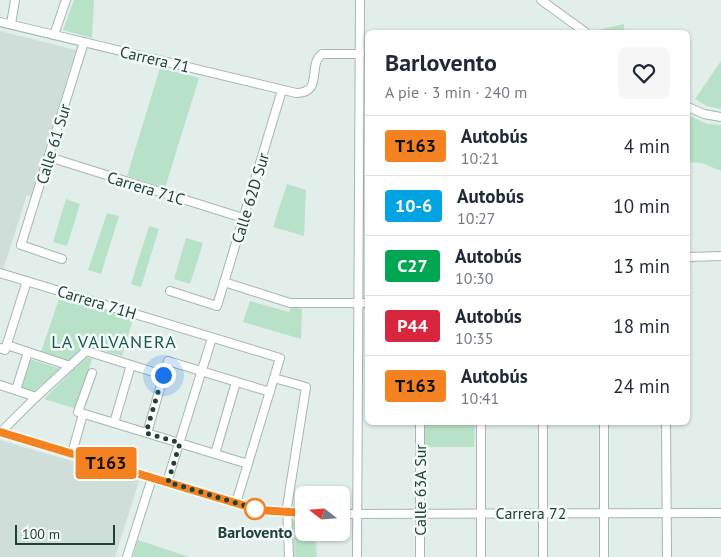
<!DOCTYPE html>
<html lang="es">
<meta charset="utf-8">
<style>
:root{--surface:#fff;--page:#f6f6f7;--text:#1f2937;--muted:#747a83;--line:#e0e1e3}
body{margin:0;font-family:"PT Sans",sans-serif;background:var(--page);color:var(--text);height:100vh;display:flex;flex-direction:column;font-size:19px;white-space:nowrap}
*{box-sizing:border-box;margin:0}
p{font-size:16px;color:var(--muted)}
.icon{flex:none;width:28px;height:28px;fill:none;stroke:currentColor;stroke-width:2;stroke-linecap:round;stroke-linejoin:round}
.map{position:relative;flex:1;overflow:hidden}
.panel{position:absolute;left:365px;top:30px;width:325px;height:395px;display:flex;flex-direction:column;background:var(--surface);border-radius:8px;box-shadow:0 1px 4px #0004}
.panel>*{flex:none}
.badge{padding:0 10px;border-radius:4px;font-size:18px;line-height:32px}
.needle{width:32px;rotate:287deg}
.fabs{position:absolute;left:295px;top:486px;display:grid;gap:10px}
.fabs a{display:grid;place-items:center;width:55px;height:55px;border-radius:8px;background:var(--surface);box-shadow:0 1px 4px #0004;font-size:25px}
.scale{position:absolute;left:15px;bottom:12px;width:100px;box-sizing:border-box;padding-left:5px;border:2px solid #1f413b;border-top:0;font-size:14px;line-height:18px;white-space:nowrap;color:#1f413b;-webkit-text-stroke:4px #f3faf7;paint-order:stroke}
.you{position:absolute;width:25px;height:25px;margin:-12px;border:4px solid #fff;border-radius:50%;background:#1a73e8;box-shadow:0 0 0 8px #1a73e833}
.map>.badge{position:absolute;translate:-50% -50%;box-shadow:0 0 0 2px #fff}
.round{display:grid;place-items:center;flex:none;width:52px;height:52px;border-radius:8px;background:var(--page)}
.summary{display:flex;align-items:center;justify-content:space-between;height:85px;padding:0 20px}
h1{font-size:24px;font-weight:700;line-height:38px}
ul{padding:0;list-style:none}
li{display:flex;align-items:center;gap:15px;height:60px;padding:0 20px;border-top:1px solid var(--line)}
li div{flex:1}
li b{display:block;font-size:19px}
li em{font-style:normal}
li .badge{min-width:55px;font-weight:700;text-align:center}
.map>svg:first-child{display:block}
.built{fill:#cfded9}
.green{fill:#b8e2c7}
.lines{fill:none;stroke-linecap:round;stroke-linejoin:round}
.minor-casing{stroke:#a4b7b1;stroke-width:10}
.minor{stroke:#fff;stroke-width:8}
.line-casing{stroke:#fff;stroke-width:11}
.line{stroke:#f58220;stroke-width:8}
.walk{stroke:#1f413b;stroke-width:5;stroke-dasharray:0 9}
.stop-dot{fill:#fff;stroke:#f58220;stroke-width:2.5}
.labels{text-anchor:middle;dominant-baseline:central;stroke-width:5;stroke-linejoin:round;paint-order:stroke}
.street-label{font-size:16px;fill:#1f413b;stroke:#f3faf7}
.stop-label{font-size:16px;font-weight:bold;fill:#1f413b;stroke:#f3faf7}
.neighbourhood-label{font-size:18px;letter-spacing:1px;fill:#18564d;stroke:#f3faf7}
</style>
<div class="map">
<svg width="721" height="557" viewBox="0 0 721 557">
<rect width="100%" height="100%" fill="#e2eee9"/>
<g class="built">
<path d="M0,31L76,50L31,196L27,195L3,270L0,269Z"/>
<path d="M0,440L139,481L115,557H0Z"/>
<path d="M292,521H304V532L316,533L317,557H293Z"/>
</g>
<g class="green">
<path d="M74,0H94L92,38L63,30Z"/>
<path d="M624,24V32H595L593,31Z"/>
<path d="M721,61V109L707,106L695,99Z"/>
<path d="M160,68L199,78L165,188L127,176Z"/>
<path d="M688,115L707,124L721,125V171L702,163L688,162Z"/>
<path d="M287,184L306,190L304,236L273,227Z"/>
<path d="M66,199L80,204L67,246L53,242Z"/>
<path d="M107,213L119,216L101,274L88,270Z"/>
<path d="M149,226L159,229L141,287L131,284Z"/>
<path d="M186,238L203,243L190,284L174,279Z"/>
<path d="M60,296L133,319L122,356L85,346L70,362L41,352Z"/>
<path d="M250,301L289,312L291,307L302,309L301,339L243,322Z"/>
<path d="M86,357L92,359L77,409L44,399Z"/>
<path d="M30,359L60,369L33,392L20,388Z"/>
<path d="M423,423H475L474,447H423Z"/>
<path d="M314,533L315,557H296L295,534Z"/>
<path d="M138,540L189,557H133Z"/>
</g>
<g class="lines">
<g class="minor-casing">
<g id="minor">
<path d="M541,0L585,32"/>
<path d="M0,22L296,93C324,93 307,65 322,54H360"/>
<path d="M11,24L15,0"/>
<path d="M54,35L66,0"/>
<path d="M688,107L704,114L721,117"/>
<path d="M49,157L243,218"/>
<path d="M688,257L721,256"/>
<path d="M62,259L21,245L84,42"/>
<path d="M0,273L280,358L236,503"/>
<path d="M224,282L290,303H368"/>
<path d="M170,291L217,306L282,90"/>
<path d="M7,345L70,366"/>
<path d="M0,348L5,350L27,281"/>
<path d="M92,373L78,412L248,464"/>
<path d="M274,378L306,387L287,507L289,557"/>
<path d="M0,385L36,397"/>
<path d="M16,390L28,352"/>
<path d="M666,422L667,557"/>
<path d="M114,423L131,365"/>
<path d="M0,432L259,510L304,513"/>
<path d="M1,432L36,397L86,351L163,375"/>
<path d="M147,433L168,361L270,392"/>
<path d="M72,453L83,414"/>
<path d="M215,454L236,382"/>
<path d="M167,482L212,338"/>
<path d="M341,514L721,513"/>
<path d="M127,557L152,478"/>
<path d="M357,557L360,0"/>
<path d="M420,557V422"/>
<path d="M481,557V422"/>
<path d="M543,557V422"/>
<path d="M604,557V422"/>
</g>
</g>
<use href="#minor" class="minor"/>
</g>
<g class="lines">
<g class="line-casing">
<path id="line" d="M0,432L259,510L304,513"/>
</g>
<use href="#line" class="line"/>
<path class="walk" d="M163,375L146,433L180,443L168,482L259,510L255,509"/>
</g>
<circle class="stop-dot" cx="255" cy="509" r="10"/>
<g class="labels">
<g class="street-label">
<text transform="translate(155 59) rotate(13)">Carrera 71</text>
<text transform="translate(53 144) rotate(-73)">Calle 61 Sur</text>
<text transform="translate(146 188) rotate(17)">Carrera 71C</text>
<text transform="translate(250 198) rotate(-73)">Calle 62D Sur</text>
<text transform="translate(97 302) rotate(17)">Carrera 71H</text>
<text transform="translate(420 490) rotate(-90)">Calle 63A Sur</text>
<text x="531" y="513">Carrera 72</text>
</g>
<g class="stop-label">
<text x="255" y="532">Barlovento</text>
</g>
<g class="neighbourhood-label">
<text x="114" y="341">LA VALVANERA</text>
</g>
</g>
</svg>
<div class="fabs">
<a><svg class="needle" viewBox="-14 -14 28 28"><path d="M0-13l5 13h-10z" fill="#e53935"/><path d="M0 13l5-13h-10z" fill="#747a83"/></svg></a>
</div>
<div class="scale">100 m</div>
<div class="you" style="left:163px;top:375px"></div>
<b class="badge" style="left:106px;top:463px;background:#f58220;color:#111">T163</b>
<section class="panel">
<div class="summary"><div><h1>Barlovento</h1><p>A pie · 3 min · 240 m</p></div><a class="round"><svg class="icon" aria-label="heart" viewBox="0 0 24 24"><path d="M12 20l-8-8c-3-5 5-10 8-4 3-6 11-1 8 4z"/></svg></a></div>
<ul>
<li><span class="badge" style="background:#f58220;color:#111">T163</span><div><b>Autobús</b><p>10:21</p></div><em>4 min</em></li>
<li><span class="badge" style="background:#01a3e3;color:#fff">10-6</span><div><b>Autobús</b><p>10:27</p></div><em>10 min</em></li>
<li><span class="badge" style="background:#00a651;color:#fff">C27</span><div><b>Autobús</b><p>10:30</p></div><em>13 min</em></li>
<li><span class="badge" style="background:#d7263d;color:#fff">P44</span><div><b>Autobús</b><p>10:35</p></div><em>18 min</em></li>
<li><span class="badge" style="background:#f58220;color:#111">T163</span><div><b>Autobús</b><p>10:41</p></div><em>24 min</em></li>
</ul>
</section>
</div>
